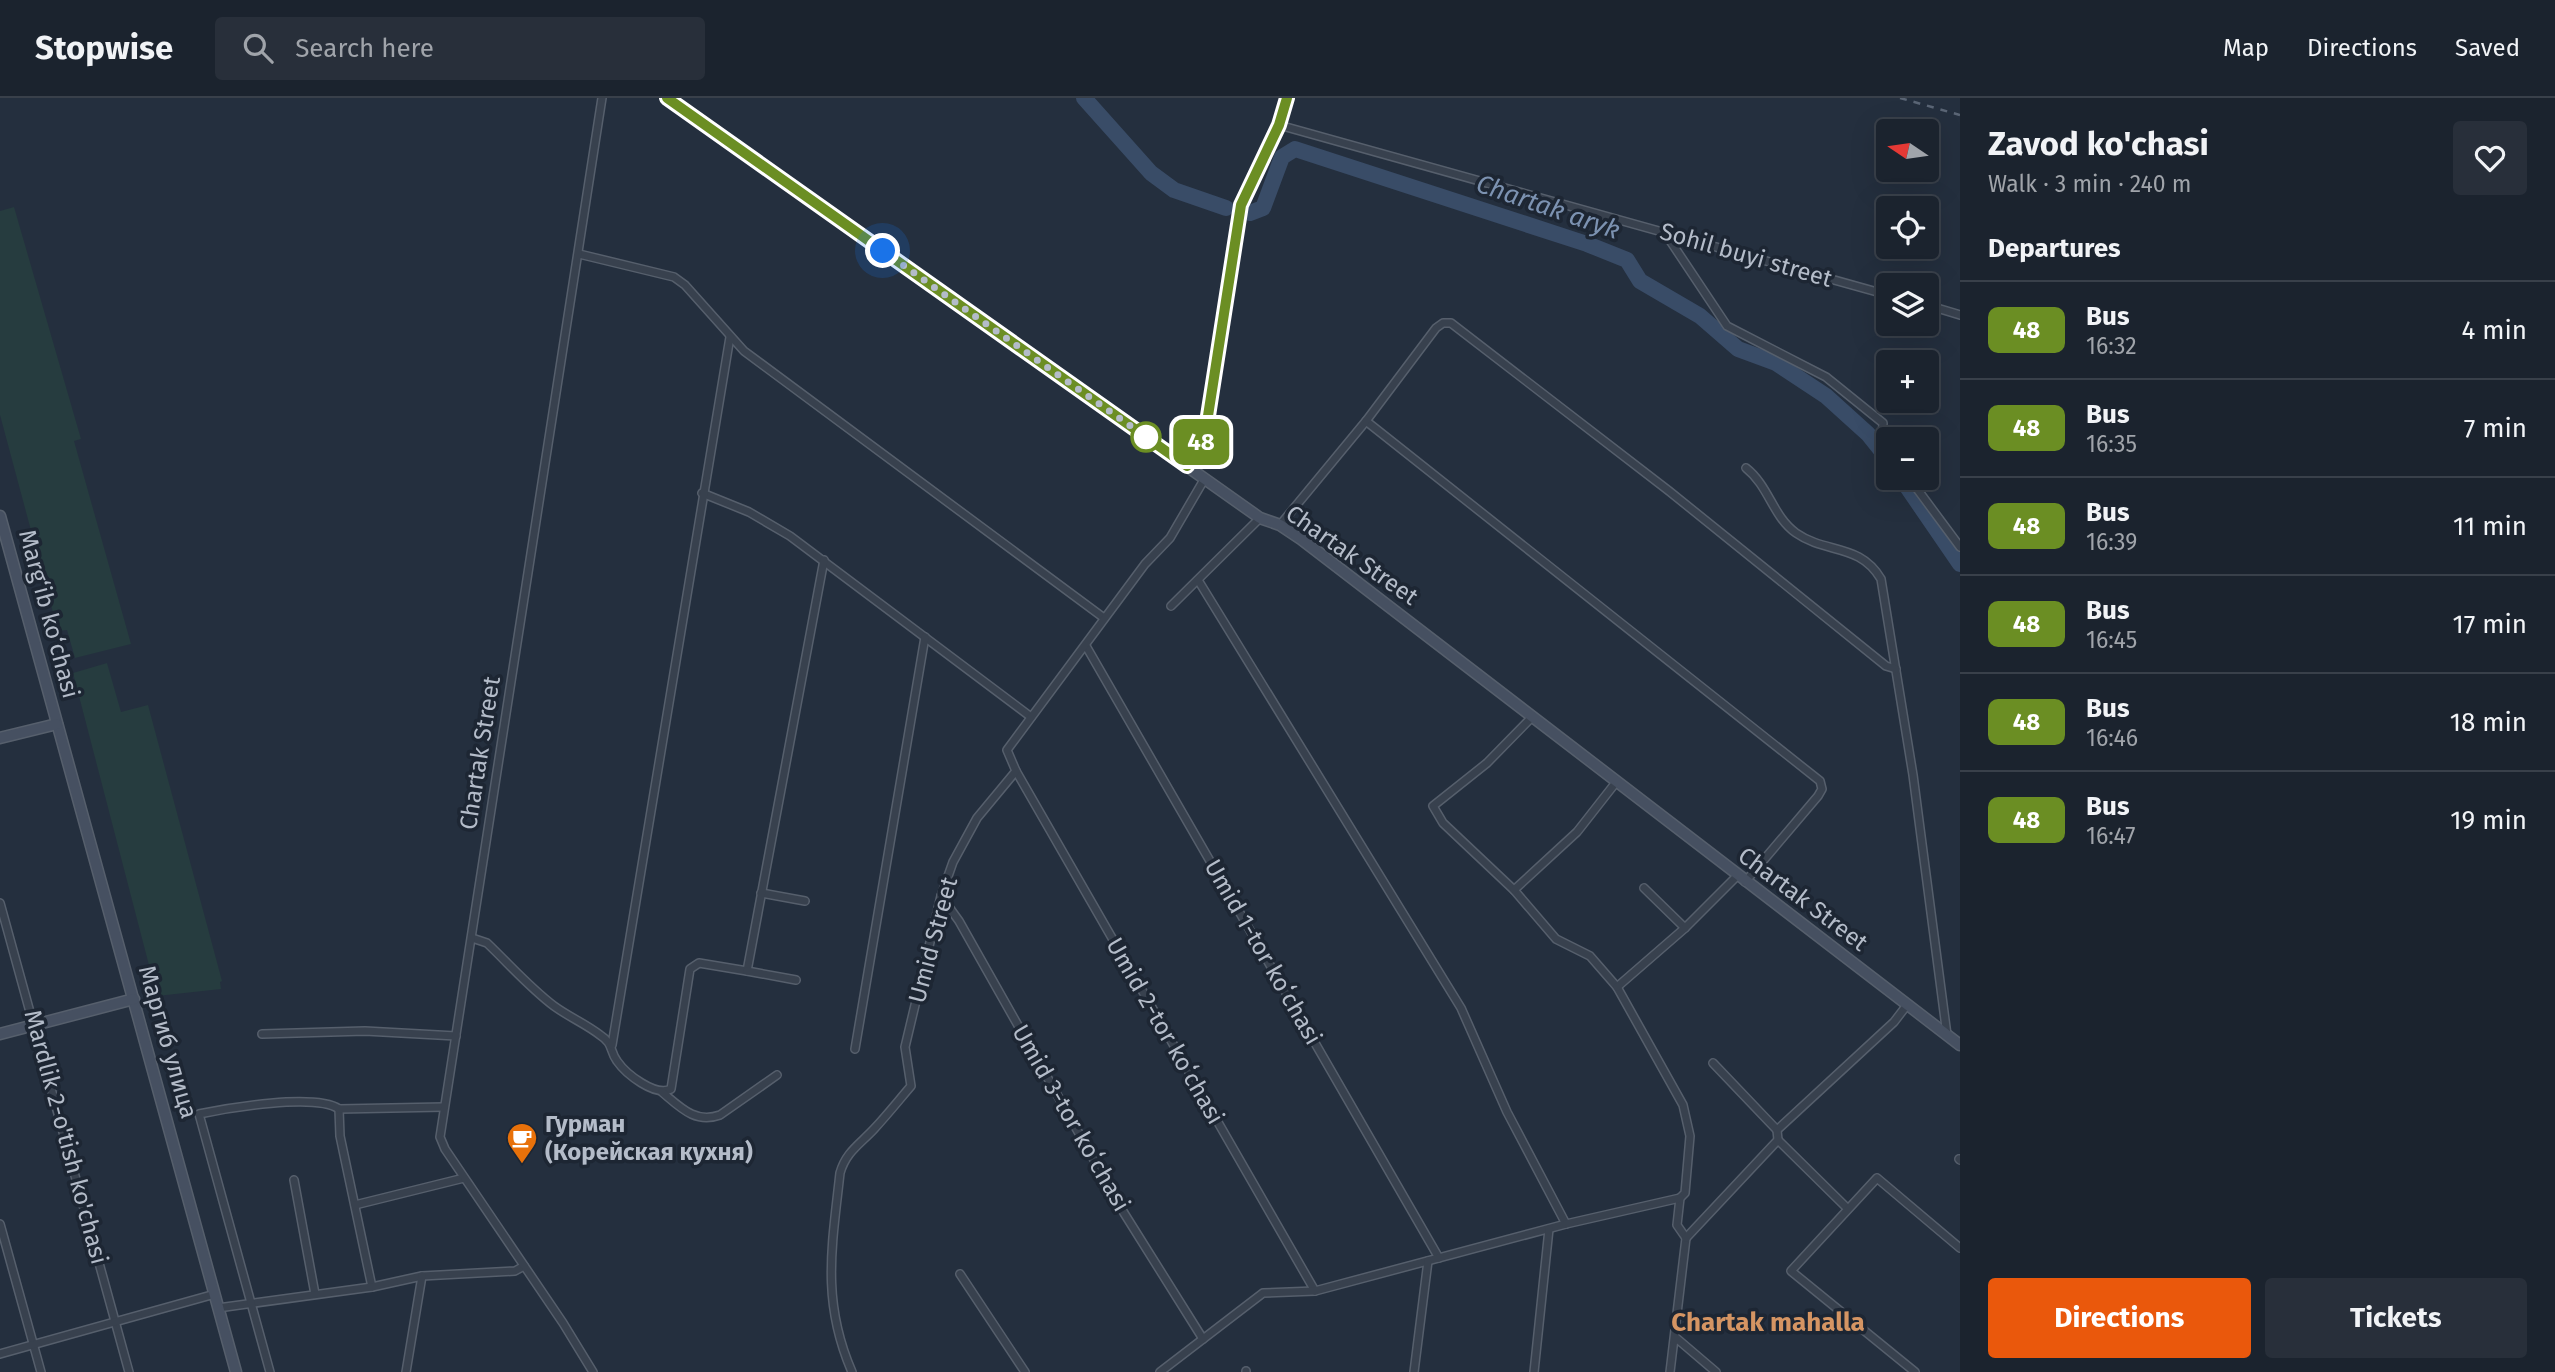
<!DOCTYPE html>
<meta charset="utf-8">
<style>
:root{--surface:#1b232e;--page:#282f3a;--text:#f1f3f6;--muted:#a0a4aa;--line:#39404a;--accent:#ea580c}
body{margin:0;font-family:"Fira Sans",sans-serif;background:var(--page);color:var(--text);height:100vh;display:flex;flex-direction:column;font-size:26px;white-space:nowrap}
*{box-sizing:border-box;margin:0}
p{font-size:23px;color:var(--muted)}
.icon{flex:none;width:38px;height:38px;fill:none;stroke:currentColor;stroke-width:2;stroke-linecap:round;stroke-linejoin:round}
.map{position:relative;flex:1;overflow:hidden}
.sheet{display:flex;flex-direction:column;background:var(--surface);width:595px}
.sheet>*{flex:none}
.badge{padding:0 14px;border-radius:10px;font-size:24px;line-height:46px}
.needle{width:46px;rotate:283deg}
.fabs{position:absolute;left:1876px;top:21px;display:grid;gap:14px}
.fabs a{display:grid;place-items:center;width:63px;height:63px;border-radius:7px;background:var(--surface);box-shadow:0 7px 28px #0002,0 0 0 2px var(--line);font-size:35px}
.you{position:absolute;width:35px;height:35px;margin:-18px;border:5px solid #fff;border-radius:50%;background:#1a73e8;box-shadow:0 0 0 10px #1a73e833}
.map>.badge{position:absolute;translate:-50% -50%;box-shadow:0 0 0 4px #fff}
h2{padding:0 28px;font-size:26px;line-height:63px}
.round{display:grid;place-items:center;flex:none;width:74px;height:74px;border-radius:7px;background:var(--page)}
.overview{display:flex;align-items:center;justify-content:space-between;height:119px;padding:0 28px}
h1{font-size:33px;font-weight:700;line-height:52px}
.button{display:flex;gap:14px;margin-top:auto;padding:14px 28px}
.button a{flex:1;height:80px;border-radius:7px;background:var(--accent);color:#fff;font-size:28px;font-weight:700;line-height:80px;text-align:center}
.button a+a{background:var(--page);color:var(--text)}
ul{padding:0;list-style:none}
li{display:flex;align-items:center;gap:21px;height:98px;padding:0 28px;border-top:2px solid var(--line)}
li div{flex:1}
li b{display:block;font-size:26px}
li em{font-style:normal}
li .badge{min-width:77px;font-weight:700;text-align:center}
header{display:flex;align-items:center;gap:42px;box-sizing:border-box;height:98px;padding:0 35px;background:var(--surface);border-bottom:2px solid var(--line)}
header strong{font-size:33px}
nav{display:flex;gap:38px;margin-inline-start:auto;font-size:24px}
.search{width:490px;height:63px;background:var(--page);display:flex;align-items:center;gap:18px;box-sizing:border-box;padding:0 24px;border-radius:7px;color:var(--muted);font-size:26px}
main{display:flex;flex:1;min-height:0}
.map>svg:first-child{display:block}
.green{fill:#263c3f}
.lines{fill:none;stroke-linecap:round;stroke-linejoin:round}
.river{stroke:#394c67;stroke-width:16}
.street-casing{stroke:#565f6c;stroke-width:10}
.secondary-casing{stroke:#565f6c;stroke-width:13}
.street{stroke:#38414e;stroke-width:7}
.secondary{stroke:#465061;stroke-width:10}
.rail{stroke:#5a6575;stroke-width:2.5;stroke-dasharray:7 7;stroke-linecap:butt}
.line-casing{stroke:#fff;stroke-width:16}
.line{stroke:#6b8e23;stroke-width:10}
.walk{stroke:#b4bcc9;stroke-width:7;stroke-dasharray:0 12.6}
.stop-dot{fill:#fff;stroke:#6b8e23;stroke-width:3.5}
.labels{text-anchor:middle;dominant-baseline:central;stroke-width:7;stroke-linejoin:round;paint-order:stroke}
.street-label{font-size:24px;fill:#b4bcc9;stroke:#1d2633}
.poi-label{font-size:24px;font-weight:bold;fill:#b4bcc9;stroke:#1d2633;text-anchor:start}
.water-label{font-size:26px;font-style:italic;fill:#7c92b1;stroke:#1d2633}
.neighbourhood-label{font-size:26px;font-weight:bold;fill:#d59563;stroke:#1d2633}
</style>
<header>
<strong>Stopwise</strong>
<div class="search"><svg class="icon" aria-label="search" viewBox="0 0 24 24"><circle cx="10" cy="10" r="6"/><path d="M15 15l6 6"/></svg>Search here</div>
<nav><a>Map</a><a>Directions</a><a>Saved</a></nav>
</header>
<main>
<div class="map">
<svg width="1960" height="1274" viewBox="0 0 1960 1274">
<rect width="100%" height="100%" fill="#242f3e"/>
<g class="green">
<path d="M14,109L81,341L74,343L131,546L75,560L67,532L58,533L0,317V113Z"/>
<path d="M107,565L121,614L148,607L222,883L220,884L221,891L157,898L73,575Z"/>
</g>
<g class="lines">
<g class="river">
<path d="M1084,0L1151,75L1174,92L1226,110"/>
<path d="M1250,115L1263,110L1282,59L1295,51L1587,146L1627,162L1640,183L1700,218L1738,251L1776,265L1826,298L1868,336L1888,361"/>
<path d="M1901,380L1960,466"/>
</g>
<g class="street-casing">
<g id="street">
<path d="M1279,27L1888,197"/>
<path d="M1665,135L1727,228L1826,279L1883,325L1882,344L1888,352"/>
<path d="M579,156L674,179L685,187L744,253L1104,520"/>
<path d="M1927,207L1960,217"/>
<path d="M1366,323L1820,683L1822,691L1818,698L1745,784"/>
<path d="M1187,368L1205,337L1235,131L1241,107L1279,27L1287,0"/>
<path d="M1746,370C1769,388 1773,419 1796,435C1826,456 1860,445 1881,481L1913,677L1947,937"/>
<path d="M1909,380L1960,449"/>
<path d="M702,395L749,414L790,438L1031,619"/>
<path d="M1280,427L1366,323L1436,230L1443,225H1451L1669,393L1886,568L1896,571"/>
<path d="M1198,482L1461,910L1507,1014L1566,1126"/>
<path d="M1171,508L1260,420"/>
<path d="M1086,548L1439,1160"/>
<path d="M1533,618L1487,665L1433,708L1443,725L1514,792L1556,841L1590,858L1617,889L1683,1007L1690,1038L1685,1095L1680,1100L1677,1127L1686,1140L1670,1274"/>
<path d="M1016,673L1315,1193"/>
<path d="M1644,790L1685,830"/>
<path d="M1514,792L1577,734L1617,683"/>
<path d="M761,795L805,803"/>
<path d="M941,798L959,823L1124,1115L1203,1241"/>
<path d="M0,805L129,1274"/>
<path d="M472,840L487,845C509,866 530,890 554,908C569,919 586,926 600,937C614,946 609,952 617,963C626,976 655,999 671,991L690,871L699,865L747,873L824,462"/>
<path d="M747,873L796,882"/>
<path d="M1617,889L1685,830L1737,778"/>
<path d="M262,936L365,933L456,938"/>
<path d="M612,947L730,239"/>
<path d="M855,951L925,539"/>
<path d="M1713,965L1777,1032"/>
<path d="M662,994C680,1009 695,1026 720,1017L777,977"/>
<path d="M339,1011L340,1038L372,1189"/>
<path d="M1778,1042L1847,1110"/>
<path d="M1959,1061L1960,1062"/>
<path d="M294,1082L315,1196"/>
<path d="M355,1107L464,1080"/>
<path d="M0,1126L41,1274"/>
<path d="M1686,1140L1778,1042L1777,1032L1894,924L1907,907"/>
<path d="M960,1176L1025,1274"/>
<path d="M218,1210L372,1189L422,1178L515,1173L524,1168"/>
<path d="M1675,1239L1716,1274"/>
<path d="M0,1256L215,1196"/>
<path d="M1246,1273V1274"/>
<path d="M270,1274L199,1016C228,1010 315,995 339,1011L444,1009"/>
<path d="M406,1274L422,1178"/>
<path d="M593,1274L563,1225L445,1051L440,1039L602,0"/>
<path d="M852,1274C821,1203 832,1148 840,1075C846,1054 859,1047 874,1031C887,1017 899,1002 911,988L905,949L941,798L953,764L977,720L1016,673L1007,652L1145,466L1170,440L1205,380"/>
<path d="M1160,1274L1263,1195L1315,1193L1566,1126L1680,1100"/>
<path d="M1414,1274L1428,1163"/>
<path d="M1534,1274L1549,1131"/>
<path d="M1915,1274L1791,1173L1877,1080L1960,1150"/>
</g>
</g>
<g class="secondary-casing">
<g id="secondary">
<path d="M667,0L1260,420L1280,427L1301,441L1960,947"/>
<path d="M0,418L236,1274"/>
<path d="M0,640L57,626"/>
<path d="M0,936L134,901"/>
</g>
</g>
<use href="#street" class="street"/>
<use href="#secondary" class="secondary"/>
<path class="rail" d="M1900,0L1960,17"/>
</g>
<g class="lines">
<g class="line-casing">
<path id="line" d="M667,0L1187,368L1205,337L1241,107L1279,27L1287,0"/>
</g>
<use href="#line" class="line"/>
<path class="walk" d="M883,153L1146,339"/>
</g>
<defs>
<g id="cafe-pin" transform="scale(1.575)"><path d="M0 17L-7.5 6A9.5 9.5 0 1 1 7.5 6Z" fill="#e8710a" stroke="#1d2633"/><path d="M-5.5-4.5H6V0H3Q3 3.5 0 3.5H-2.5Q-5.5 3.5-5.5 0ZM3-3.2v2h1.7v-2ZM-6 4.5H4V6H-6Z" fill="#fff"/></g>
</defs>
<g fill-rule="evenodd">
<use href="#cafe-pin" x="522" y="1040"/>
</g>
<circle class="stop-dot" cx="1146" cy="339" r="14"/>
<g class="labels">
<g class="street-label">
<text transform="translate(1746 157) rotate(16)">Sohil buyi street</text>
<text transform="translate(1352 457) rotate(35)">Chartak Street</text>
<text transform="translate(49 516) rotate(75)">Marg‘ib ko‘chasi</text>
<text transform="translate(480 655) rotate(-81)">Chartak Street</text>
<text transform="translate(1803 801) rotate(37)">Chartak Street</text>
<text transform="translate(933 842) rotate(-75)">Umid Street</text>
<text transform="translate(1263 854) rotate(60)">Umid 1-tor koʻchasi</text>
<text transform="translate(1165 933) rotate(60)">Umid 2-tor koʻchasi</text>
<text transform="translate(168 944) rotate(74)">Маргиб улица</text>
<text transform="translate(1071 1020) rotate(60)">Umid 3-tor koʻchasi</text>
<text transform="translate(66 1039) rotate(75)">Mardlik 2-o'tish ko'chasi</text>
</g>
<g class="poi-label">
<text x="545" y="1026">Гурман<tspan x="545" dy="28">(Корейская кухня)</tspan></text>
</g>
<g class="water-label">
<text transform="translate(1548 109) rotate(19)">Chartak aryk</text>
</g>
<g class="neighbourhood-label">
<text x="1768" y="1224">Chartak mahalla</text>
</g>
</g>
</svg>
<div class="fabs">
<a><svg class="needle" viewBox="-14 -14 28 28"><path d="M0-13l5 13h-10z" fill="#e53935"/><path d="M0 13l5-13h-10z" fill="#a0a4aa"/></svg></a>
<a><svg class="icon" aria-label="locate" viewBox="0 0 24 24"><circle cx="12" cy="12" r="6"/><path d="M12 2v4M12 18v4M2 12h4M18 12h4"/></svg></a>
<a><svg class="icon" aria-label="layers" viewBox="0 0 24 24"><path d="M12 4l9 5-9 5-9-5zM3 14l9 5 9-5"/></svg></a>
<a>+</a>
<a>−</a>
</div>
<div class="you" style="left:883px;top:153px"></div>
<b class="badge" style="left:1201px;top:344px;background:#6b8e23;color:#fff">48</b>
</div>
<section class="sheet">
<div class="overview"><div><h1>Zavod ko'chasi</h1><p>Walk · 3 min · 240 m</p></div><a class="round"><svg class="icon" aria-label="heart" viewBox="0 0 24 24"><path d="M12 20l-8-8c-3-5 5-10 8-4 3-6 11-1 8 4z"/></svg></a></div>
<h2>Departures</h2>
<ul>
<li><span class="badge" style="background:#6b8e23;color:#fff">48</span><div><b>Bus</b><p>16:32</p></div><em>4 min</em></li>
<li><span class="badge" style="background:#6b8e23;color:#fff">48</span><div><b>Bus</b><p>16:35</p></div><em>7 min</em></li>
<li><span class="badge" style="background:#6b8e23;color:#fff">48</span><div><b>Bus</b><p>16:39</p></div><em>11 min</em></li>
<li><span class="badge" style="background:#6b8e23;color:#fff">48</span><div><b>Bus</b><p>16:45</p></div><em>17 min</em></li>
<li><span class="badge" style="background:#6b8e23;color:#fff">48</span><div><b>Bus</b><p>16:46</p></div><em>18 min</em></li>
<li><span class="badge" style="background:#6b8e23;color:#fff">48</span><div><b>Bus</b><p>16:47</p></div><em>19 min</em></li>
</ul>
<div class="button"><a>Directions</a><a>Tickets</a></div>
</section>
</main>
